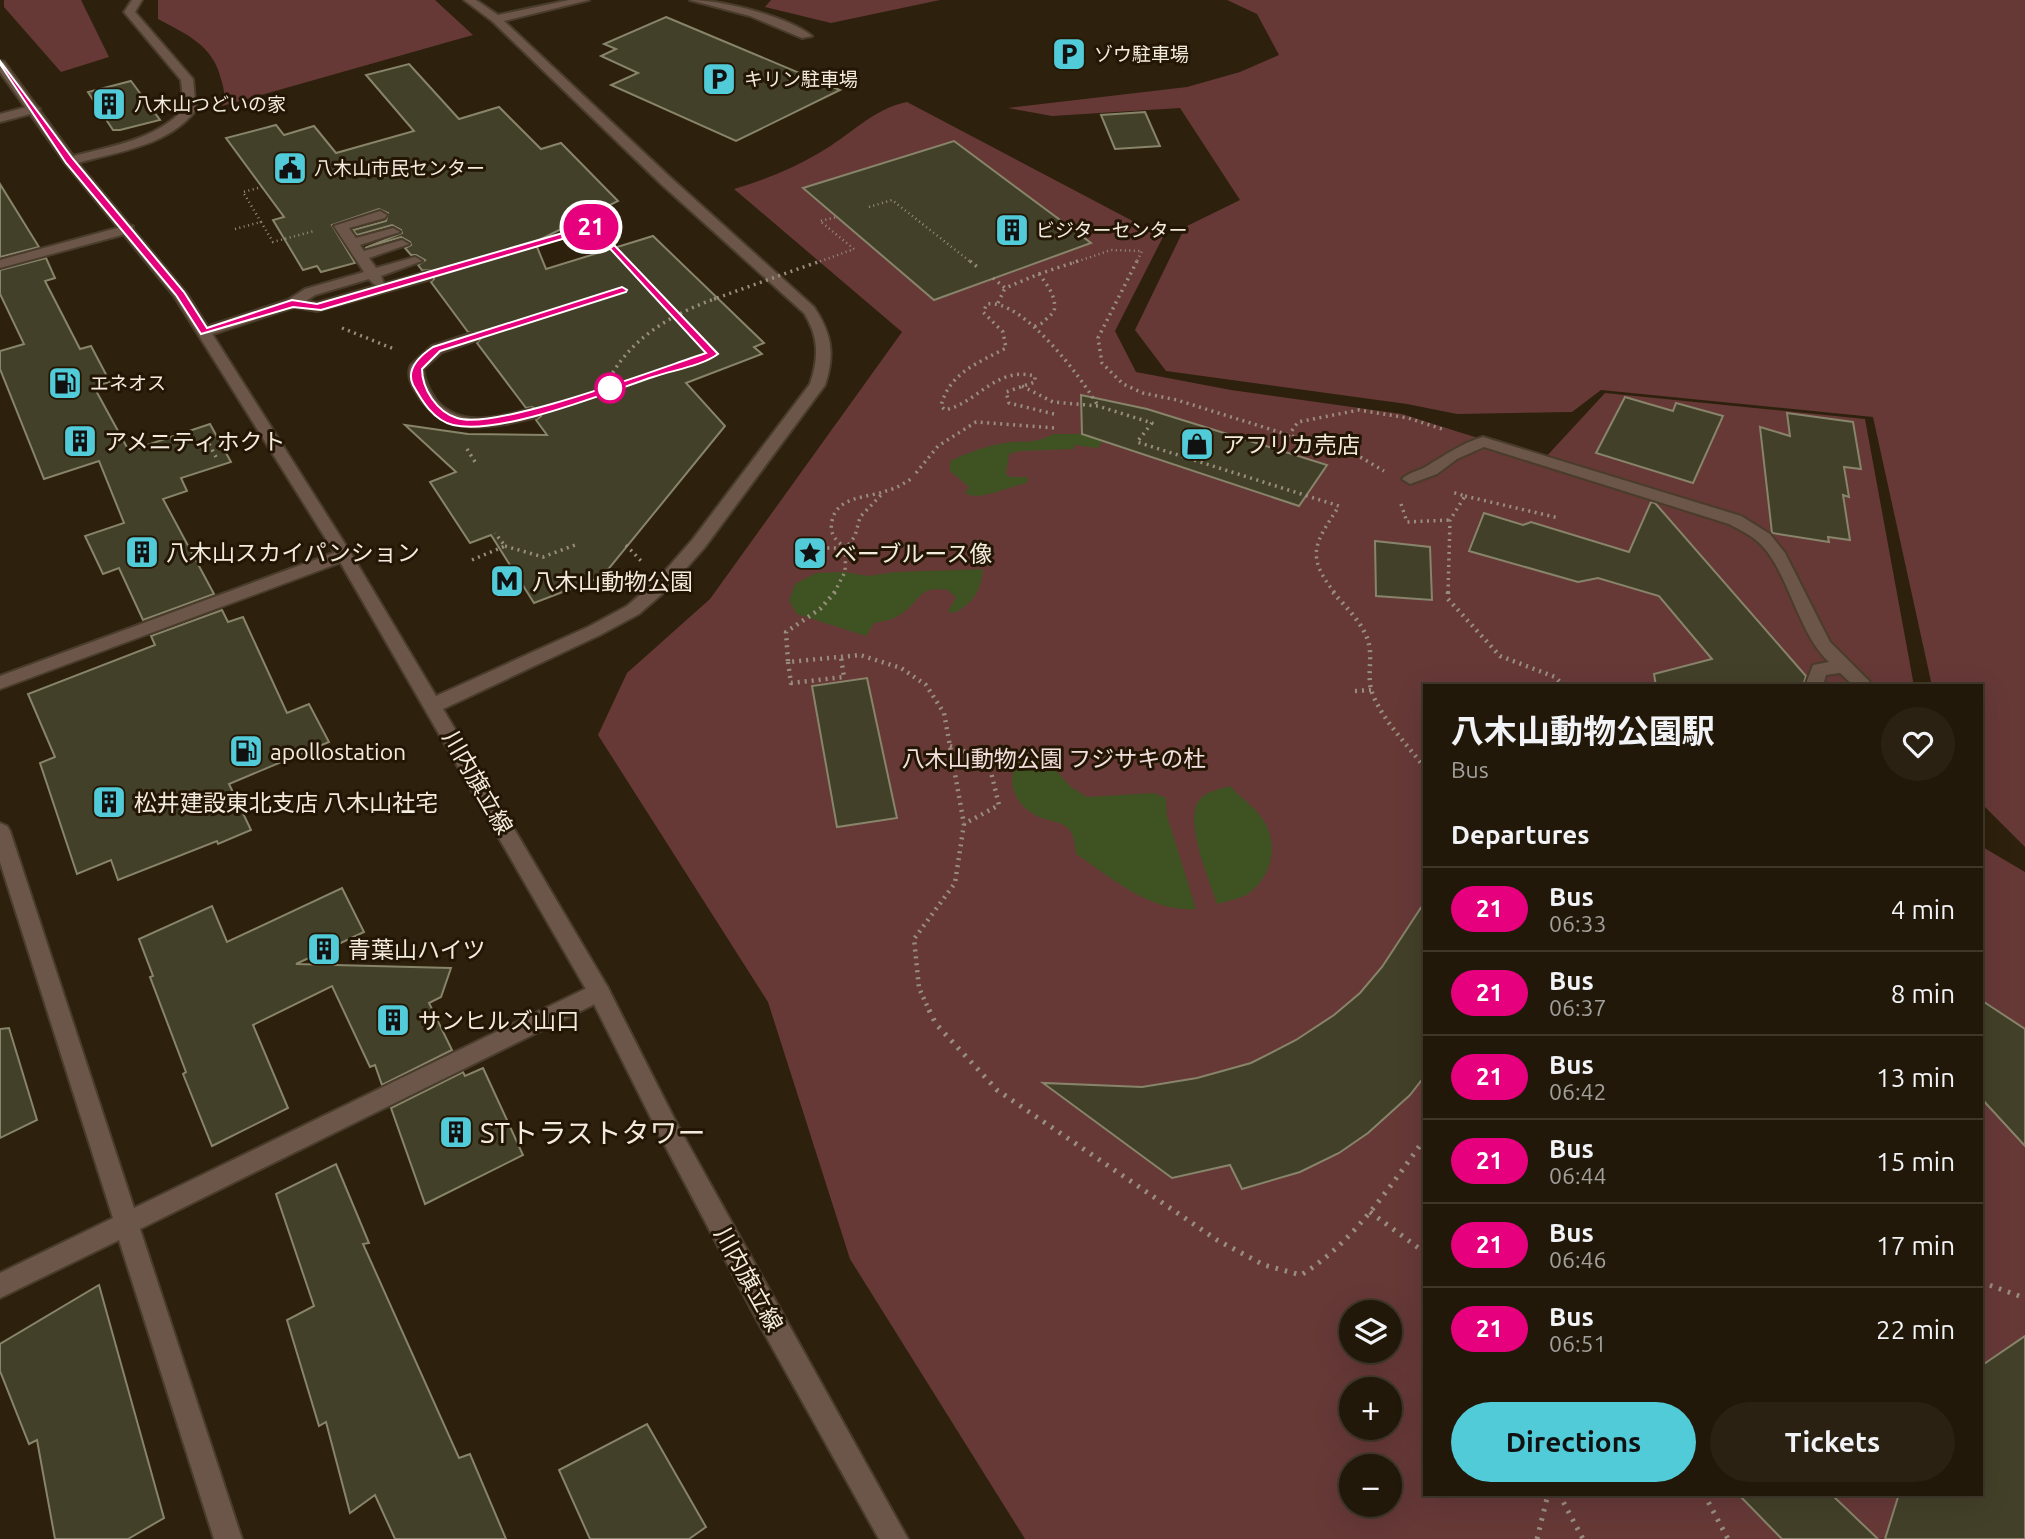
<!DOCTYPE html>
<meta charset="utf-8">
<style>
:root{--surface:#221809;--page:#2a2112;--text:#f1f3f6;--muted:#a2a09c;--line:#3f372a;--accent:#52cbd9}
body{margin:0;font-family:Ubuntu,"Noto Sans JP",sans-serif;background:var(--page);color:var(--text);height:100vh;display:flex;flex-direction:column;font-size:26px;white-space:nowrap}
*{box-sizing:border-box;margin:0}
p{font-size:23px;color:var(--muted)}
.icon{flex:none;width:38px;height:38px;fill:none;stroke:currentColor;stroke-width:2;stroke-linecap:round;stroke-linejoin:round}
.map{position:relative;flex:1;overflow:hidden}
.sheet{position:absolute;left:1423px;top:684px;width:560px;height:812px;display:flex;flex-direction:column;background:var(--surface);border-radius:0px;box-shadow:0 7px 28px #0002,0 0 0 2px var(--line)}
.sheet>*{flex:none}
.badge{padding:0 14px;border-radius:23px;font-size:24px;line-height:46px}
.buttons{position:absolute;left:1339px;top:1300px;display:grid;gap:14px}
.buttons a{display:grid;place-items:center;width:63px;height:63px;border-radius:50%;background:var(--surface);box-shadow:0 7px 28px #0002,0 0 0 2px var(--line);font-size:35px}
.map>.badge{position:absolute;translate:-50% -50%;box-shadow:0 0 0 4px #fff}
h2{padding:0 28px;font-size:26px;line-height:63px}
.round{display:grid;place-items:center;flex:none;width:74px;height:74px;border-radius:37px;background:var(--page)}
.overview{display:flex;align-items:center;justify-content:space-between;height:119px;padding:0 28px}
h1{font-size:33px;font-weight:700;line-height:52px}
.button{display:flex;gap:14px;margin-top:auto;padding:14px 28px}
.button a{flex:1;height:80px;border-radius:42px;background:var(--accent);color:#111;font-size:28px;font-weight:700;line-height:80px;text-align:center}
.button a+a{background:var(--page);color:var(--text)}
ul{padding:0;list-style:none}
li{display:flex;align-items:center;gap:21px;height:84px;padding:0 28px;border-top:2px solid var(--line)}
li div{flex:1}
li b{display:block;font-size:26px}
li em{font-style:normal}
li .badge{min-width:77px;font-weight:700;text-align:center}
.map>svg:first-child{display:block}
.green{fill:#663937;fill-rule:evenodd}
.water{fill:#3f5322}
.building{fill:#434029;stroke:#87846a;stroke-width:2}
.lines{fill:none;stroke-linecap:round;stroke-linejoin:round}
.service-casing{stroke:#493c2a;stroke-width:4}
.minor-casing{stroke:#493c2a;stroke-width:4}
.tertiary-casing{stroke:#493c2a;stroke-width:4}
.path-far3{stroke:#998e7e;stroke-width:2.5;stroke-dasharray:1 3.5;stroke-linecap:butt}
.path-far2{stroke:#998e7e;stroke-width:3.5;stroke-dasharray:2 4.5;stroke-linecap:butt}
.path-far1{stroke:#998e7e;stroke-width:4.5;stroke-dasharray:2 5;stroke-linecap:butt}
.path{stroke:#998e7e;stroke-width:5;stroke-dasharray:2.5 7;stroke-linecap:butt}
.service{fill:#6c564a;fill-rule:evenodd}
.minor{fill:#6c564a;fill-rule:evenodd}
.tertiary{fill:#6c564a;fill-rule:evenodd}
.path-bridge{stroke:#998e7e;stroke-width:3.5;stroke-dasharray:2 4.5;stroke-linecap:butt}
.line{fill:#e6007e;stroke:#fff;stroke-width:2}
.stop-dot{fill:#fff;stroke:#e6007e;stroke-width:3.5}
.labels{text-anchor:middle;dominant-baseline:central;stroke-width:6;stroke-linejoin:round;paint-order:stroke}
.far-poi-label{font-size:19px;fill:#f4ebdf;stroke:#231604;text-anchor:start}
.poi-label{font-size:23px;fill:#f4ebdf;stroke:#231604;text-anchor:start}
.park-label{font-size:23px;fill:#f2dfdd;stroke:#231604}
.street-label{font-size:23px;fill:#f4ebdf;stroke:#231604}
.near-poi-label{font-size:28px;fill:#f4ebdf;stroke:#231604;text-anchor:start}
</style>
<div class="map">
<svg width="2025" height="1539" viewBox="0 0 2025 1539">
<rect width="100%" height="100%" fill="#2d200c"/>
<g class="green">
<path d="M4,0H81L109,57L61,72L4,7Z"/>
<path d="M158,0H435L473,35L222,106C226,96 224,89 221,79C213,45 186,34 158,19Z"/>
<path d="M771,0H940L831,23L765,7Z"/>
<path d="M1227,0H2025V847L1981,803V686H1932L1873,417L1601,390L1572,412L1457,414L1407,404L1166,371L1135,330L1185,227L1240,200L1180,108L1052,116L1008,108L1187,87L1240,72L1279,55L1257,14Z"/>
<path d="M907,102L1163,237L1115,331L1136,372L1231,390L1402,414L1544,459L1605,393L1865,419L1914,686H1424V1494H1981V846L2025,872V1539H1025L850,1259L768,1002L598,735L627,673L710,599L902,332L734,189C764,180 792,169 819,153C848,137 874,108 907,102ZM1351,1312H1390V1351H1351ZM1351,1390H1390V1428H1351ZM1351,1466H1390V1505H1351Z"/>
</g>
<g class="water">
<path d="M1054,434H1084L1103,442L1097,448L1075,445L1074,449L1020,451L1009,454L1006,474L1010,477H1028L1027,483C1010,486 978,502 965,493L969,487L950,471V461C965,454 983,447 999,444C1022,439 1030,446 1054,434Z"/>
<path d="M983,569C982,590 972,605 953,613L948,611L956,598L948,590C916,586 923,600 901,614C893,620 884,621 874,623L866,636L797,614L789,601L795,584L816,573L845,572L868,576L895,572Z"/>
<path d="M1030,758L1049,763L1071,787L1087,797L1154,793L1166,798L1167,816L1196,909C1151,913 1112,878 1076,854C1075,845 1074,834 1068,828C1061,821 1047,821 1037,816C1016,806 1006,784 1016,763Z"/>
<path d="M1230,786C1240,797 1256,808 1264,821C1279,846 1272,876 1248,894C1240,899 1227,901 1217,904C1210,881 1182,819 1200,799C1207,791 1220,789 1230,786Z"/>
</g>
<g class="building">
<path d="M666,17L840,90L736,141L611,85L638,73L601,56L616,49L604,44Z"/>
<path d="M409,64L459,119L499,107L541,149L561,143L618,201L535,242L546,269L653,236L764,343L754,347L762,354L686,383L725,426L602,577L534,603L491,535L470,543L430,482L456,472L405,425L468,434L547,435L536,420L541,416V412L532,407L526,408L477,343L481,338L479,333L468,332L448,305L431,282L434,279L433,271L422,270L418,265L425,260L416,255H411L405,248L411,245L410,242L401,237L365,248L402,233L401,230L392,225L357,235L353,230L386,221L388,213L379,209L332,225L355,263L321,272L317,266L303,270L273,220L284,217L226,138L276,125L284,135L314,126L336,153L414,131L366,75Z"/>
<path d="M131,81L160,120L120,130H113L88,92Z"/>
<path d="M1145,112L1160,146L1115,149L1101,115Z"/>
<path d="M954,141L1091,243L934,300L803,188Z"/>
<path d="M0,184L39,247L0,257Z"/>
<path d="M46,258L55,278L45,281L80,349L91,346L110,382L94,387L129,451L210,424L231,462L181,478L187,491L163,499L214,594L143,620L119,568L103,574L85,536L124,523L99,461L44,479L0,369V351L24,344L0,294V270Z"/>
<path d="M1081,395L1147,409L1327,465L1299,506L1082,434Z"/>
<path d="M1625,397L1673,411L1676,403L1723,416L1693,483L1596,453Z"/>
<path d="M1787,413L1853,422L1861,469L1844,467L1849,497L1843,495L1850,540L1828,537L1829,542L1772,533L1760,427L1790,436Z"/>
<path d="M1651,502L1655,503L1806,676L1803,686H1656L1654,674L1712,659L1659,596L1598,578L1578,582L1469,551L1484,513L1523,525L1531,522L1629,552Z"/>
<path d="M1375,541L1430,547L1432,600L1376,596Z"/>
<path d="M222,610L228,622L243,617L287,713L309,704L329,742L229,784L251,830L218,844L217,841L118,880L111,860L77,874L40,763L55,757L28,694L155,645L151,636Z"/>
<path d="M867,678L897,818L837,827L812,686Z"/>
<path d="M342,888L364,932L296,964L451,968L441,997L429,1003L452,1050L382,1085L375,1065L370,1067L332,986L253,1025L288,1108L212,1146L183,1074L186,1072L150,977L153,976L139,939L212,906L227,942Z"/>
<path d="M1424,903V1077L1410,1095L1368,1133L1339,1153L1300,1172L1242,1189L1230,1165L1172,1178L1043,1083L1142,1087L1197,1078L1251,1063L1296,1040L1334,1015L1360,993L1382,967Z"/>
<path d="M1981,1000L2025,1029V1146L1981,1098Z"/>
<path d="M9,1028L37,1120L0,1138V1029Z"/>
<path d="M483,1068L523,1155L425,1204L391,1108L463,1072L465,1076Z"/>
<path d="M336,1164L369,1243L363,1244L459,1458L470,1454L506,1539H395L375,1495L350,1513L326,1422L319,1426L287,1320L314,1306L276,1194Z"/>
<path d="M99,1285L164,1518L128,1539H55L37,1440L29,1444L0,1371V1344Z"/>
<path d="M2025,1336V1539H1885L1899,1494H1981V1366Z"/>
<path d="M647,1424L706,1527L689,1539H590L559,1470Z"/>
<path d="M1738,1494H1831L1878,1539H1782Z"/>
</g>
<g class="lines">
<g class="service-casing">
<g id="service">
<path d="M380,211L387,215L385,218L349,228L356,238L393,228L400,232L360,245L364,251L402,240L409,244L369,258L376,268L415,257L422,261L381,276L384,284L426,272L431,273V279L317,311L294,307L210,335L205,336L198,332L200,329L288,300L305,289L364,272L334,226ZM369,279L376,286L317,303L306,301L315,295Z"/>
<path d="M472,333L477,334L479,337L477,340L442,352L423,369C424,381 429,390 436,400C461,429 499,417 531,409L536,411L539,414L536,417C493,428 445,439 418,395C412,386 406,375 411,365L432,346Z"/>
<path d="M1483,437L1741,516L1770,534L1785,553L1830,642L1874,686H1854L1840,673L1826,675L1823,686H1805L1813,665L1829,662C1796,631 1788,567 1757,541C1749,534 1738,529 1729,524L1484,447L1457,459L1437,474L1410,484L1402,479C1409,472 1419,471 1427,466C1445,455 1462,443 1483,437Z"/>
</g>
</g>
<g class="minor-casing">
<g id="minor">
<path d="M34,105L40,109L38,112L0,122V114Z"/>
<path d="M128,225L133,226V232L0,268V260Z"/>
<path d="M344,549L350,551L352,555L350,559L0,689V676Z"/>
<path d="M0,823L7,826L10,831L134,1208L591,986L599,983L607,986L610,992L607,998L140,1229L242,1539H214L119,1240L0,1298V1273L113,1218L0,862Z"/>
</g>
</g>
<g class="tertiary-casing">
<g id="tertiary">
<path d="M132,0H142L135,12L193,79L196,110C168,146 120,151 78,163L187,294L352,555L436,696L588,627L627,606L657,580L693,539L810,384C819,357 819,337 804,313L661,184L492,21L464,0H476L498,15L569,0H589L504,21L671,178L814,307C832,334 835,355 825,385L705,547L669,588L639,614L600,635L443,709L607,986L677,1124L908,1539H879L758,1322L661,1138L591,998L336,555L174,296L66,164L0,72V61L4,62L73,156C112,146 155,140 184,109L181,80L124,12Z"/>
<path d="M690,0C721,0 787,16 812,36L802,38L750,16Z"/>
</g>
</g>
<g class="path-far3">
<path d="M869,207L892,200L972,263"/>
<path d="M261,222L243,192L262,187"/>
<path d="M235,229L261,222L273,242L314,231"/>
<path d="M816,263L854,249L820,221L837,217"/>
<path d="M1073,263L1111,250L1142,251L1136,263"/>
</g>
<g class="path-far2">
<path d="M970,261L980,269"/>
<path d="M1137,261L1098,338L1102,363L1123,384L1143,393L1177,400L1362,458L1384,471"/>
<path d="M809,265L821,261"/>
<path d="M1039,274L1078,261"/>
<path d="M993,278L1005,288L1039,274C1048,286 1057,297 1054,312L1042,323L1031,328"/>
<path d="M714,299L717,298"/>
<path d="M998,303L1005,288"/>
<path d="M342,328L394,349"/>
<path d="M1022,386L1053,402L1098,406L1152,423L1137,442L1339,506C1316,542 1304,555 1335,593"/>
<path d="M1054,414L1009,403L1006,392L1035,382V376C996,366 979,402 945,410L941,406C949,373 978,363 1006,348L1003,332L983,312L987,304C1022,298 1082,378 1098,406"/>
<path d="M1288,436L1298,422L1359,410L1408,418L1442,429"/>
<path d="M209,444L216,457"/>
<path d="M467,449L477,465"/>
<path d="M916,473L938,446L976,422L1054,428"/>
<path d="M1465,496L1559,518"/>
<path d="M1401,504L1407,522L1450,520"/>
<path d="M626,545L642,562"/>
<path d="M505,546L543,557L575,545"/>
<path d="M846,548C836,541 829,534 832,521C837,496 867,498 886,491C895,489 903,484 911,479"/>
<path d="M810,551L811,548H845"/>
<path d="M472,560L505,546L495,533"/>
<path d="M834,593L845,572L846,548L855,536L860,517L883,493"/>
<path d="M1448,593L1450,520L1465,496L1452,492"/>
</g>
<g class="path-far1">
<path d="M835,592L820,609L786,632L788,662L860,655L901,668L926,685L944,713L964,824L955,883L914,939L919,988L930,1012"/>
<path d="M1333,592C1347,609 1369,628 1370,652C1371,667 1367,681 1373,695C1384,722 1407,744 1424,767"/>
<path d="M1448,592V599L1500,656L1555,677L1564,686"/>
<path d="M788,662L791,683L844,677L841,657"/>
<path d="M1355,691L1371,690"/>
<path d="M950,746L988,760L999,805L964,824"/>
</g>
<g class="path">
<path d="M929,1010L936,1024L997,1090L1217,1240L1264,1265L1301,1275C1353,1243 1388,1189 1424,1140"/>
<path d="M1370,1212L1424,1252"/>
<path d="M1981,1282L2025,1298"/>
<path d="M1559,1494L1583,1539"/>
<path d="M1704,1494L1728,1539"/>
<path d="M1537,1539L1548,1494"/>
</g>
<use href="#service" class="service"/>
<use href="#minor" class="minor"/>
<use href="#tertiary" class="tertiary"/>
<g class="path-bridge">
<path d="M717,298L809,265"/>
<path d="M601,396C622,344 663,318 714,299"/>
</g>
</g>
<path class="line" d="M0,61L73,159L184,292L207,328L292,300L317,304L594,224L718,354C702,366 673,370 653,377C605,393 500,436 453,425C433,420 422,401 413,385C405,368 421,355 433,347L622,287L627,290L626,292L440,351L422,369C422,389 437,412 457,418C495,431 660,368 706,353L593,230L321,310L293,307L201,334L176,295L66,163L0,64Z"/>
<defs>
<g id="parking-square" transform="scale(1.75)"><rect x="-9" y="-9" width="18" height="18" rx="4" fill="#52cbd9" stroke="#231604"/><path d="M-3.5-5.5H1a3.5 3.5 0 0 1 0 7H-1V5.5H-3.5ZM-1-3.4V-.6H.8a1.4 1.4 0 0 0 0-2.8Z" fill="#111"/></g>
<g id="building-square" transform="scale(1.75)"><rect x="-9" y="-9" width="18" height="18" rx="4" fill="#52cbd9" stroke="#231604"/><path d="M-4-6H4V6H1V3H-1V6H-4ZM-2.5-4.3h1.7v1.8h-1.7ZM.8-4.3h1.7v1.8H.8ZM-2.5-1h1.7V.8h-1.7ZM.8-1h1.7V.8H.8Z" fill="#111"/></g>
<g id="civic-square" transform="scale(1.75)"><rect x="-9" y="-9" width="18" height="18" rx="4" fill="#52cbd9" stroke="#231604"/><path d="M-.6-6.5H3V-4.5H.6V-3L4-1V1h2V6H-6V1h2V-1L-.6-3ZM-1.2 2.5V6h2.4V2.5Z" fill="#111"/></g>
<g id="fuel-square" transform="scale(1.75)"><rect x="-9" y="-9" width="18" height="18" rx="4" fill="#52cbd9" stroke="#231604"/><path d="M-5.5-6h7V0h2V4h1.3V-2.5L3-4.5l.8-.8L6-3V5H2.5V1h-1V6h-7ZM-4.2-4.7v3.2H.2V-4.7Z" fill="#111"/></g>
<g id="shop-square" transform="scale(1.75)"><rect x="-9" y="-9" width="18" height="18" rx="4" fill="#52cbd9" stroke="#231604"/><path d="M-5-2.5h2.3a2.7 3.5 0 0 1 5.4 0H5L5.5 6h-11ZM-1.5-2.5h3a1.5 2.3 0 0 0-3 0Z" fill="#111"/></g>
<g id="sight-square" transform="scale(1.75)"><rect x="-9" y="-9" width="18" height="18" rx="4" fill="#52cbd9" stroke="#231604"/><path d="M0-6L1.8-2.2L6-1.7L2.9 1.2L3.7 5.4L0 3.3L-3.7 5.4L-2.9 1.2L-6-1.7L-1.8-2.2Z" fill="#111"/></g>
<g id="metro-square" transform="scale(1.75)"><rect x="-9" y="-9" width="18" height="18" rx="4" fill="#52cbd9" stroke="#231604"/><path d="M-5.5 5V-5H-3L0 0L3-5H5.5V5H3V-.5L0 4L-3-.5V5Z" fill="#111"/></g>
</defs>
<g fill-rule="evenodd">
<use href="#parking-square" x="1069" y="54"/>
<use href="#parking-square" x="719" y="79"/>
<use href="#building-square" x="109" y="104"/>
<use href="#civic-square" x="290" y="168"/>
<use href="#building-square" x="1012" y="230"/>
<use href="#fuel-square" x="65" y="383"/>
<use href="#building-square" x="80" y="441"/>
<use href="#shop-square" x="1197" y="444"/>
<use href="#building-square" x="142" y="552"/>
<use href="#sight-square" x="810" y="553"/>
<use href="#metro-square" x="507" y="581"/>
<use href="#fuel-square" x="246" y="751"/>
<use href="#building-square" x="109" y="802"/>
<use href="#building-square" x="324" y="949"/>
<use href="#building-square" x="393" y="1020"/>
<use href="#building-square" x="456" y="1132"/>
</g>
<circle class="stop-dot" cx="610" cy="388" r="14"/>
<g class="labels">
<g class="far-poi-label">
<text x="1094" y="54">ゾウ駐車場</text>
<text x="744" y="79">キリン駐車場</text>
<text x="134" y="104">八木山つどいの家</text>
<text x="314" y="168">八木山市民センター</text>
<text x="1036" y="230">ビジターセンター</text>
<text x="90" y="383">エネオス</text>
</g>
<g class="poi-label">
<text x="104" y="441">アメニティホクト</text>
<text x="1222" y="444">アフリカ売店</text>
<text x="166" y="552">八木山スカイパンション</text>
<text x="834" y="553">ベーブルース像</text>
<text x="532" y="581">八木山動物公園</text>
<text x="270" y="751">apollostation</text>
<text x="134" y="802">松井建設東北支店 八木山社宅</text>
<text x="348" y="949">青葉山ハイツ</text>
<text x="418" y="1020">サンヒルズ山口</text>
</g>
<g class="park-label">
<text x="1054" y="758">八木山動物公園 フジサキの杜</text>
</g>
<g class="street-label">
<text transform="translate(478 782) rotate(60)">川内旗立線</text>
<text transform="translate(749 1279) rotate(61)">川内旗立線</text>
</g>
<g class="near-poi-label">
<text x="480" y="1132">STトラストタワー</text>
</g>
</g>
</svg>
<div class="buttons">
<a><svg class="icon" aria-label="layers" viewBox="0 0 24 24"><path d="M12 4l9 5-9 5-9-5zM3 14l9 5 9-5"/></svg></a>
<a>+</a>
<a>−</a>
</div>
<b class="badge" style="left:591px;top:227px;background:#e6007e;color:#fff">21</b>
<section class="sheet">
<div class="overview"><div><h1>八木山動物公園駅</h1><p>Bus</p></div><a class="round"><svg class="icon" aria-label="heart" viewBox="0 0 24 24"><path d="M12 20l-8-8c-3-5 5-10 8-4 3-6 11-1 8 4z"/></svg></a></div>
<h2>Departures</h2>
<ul>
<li><span class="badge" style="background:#e6007e;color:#fff">21</span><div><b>Bus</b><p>06:33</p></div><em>4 min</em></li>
<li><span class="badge" style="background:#e6007e;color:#fff">21</span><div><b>Bus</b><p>06:37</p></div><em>8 min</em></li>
<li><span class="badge" style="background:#e6007e;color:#fff">21</span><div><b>Bus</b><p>06:42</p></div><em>13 min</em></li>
<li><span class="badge" style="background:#e6007e;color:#fff">21</span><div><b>Bus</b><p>06:44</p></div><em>15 min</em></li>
<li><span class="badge" style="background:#e6007e;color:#fff">21</span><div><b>Bus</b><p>06:46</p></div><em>17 min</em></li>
<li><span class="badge" style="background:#e6007e;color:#fff">21</span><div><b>Bus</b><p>06:51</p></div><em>22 min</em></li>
</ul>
<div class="button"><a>Directions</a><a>Tickets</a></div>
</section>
</div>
